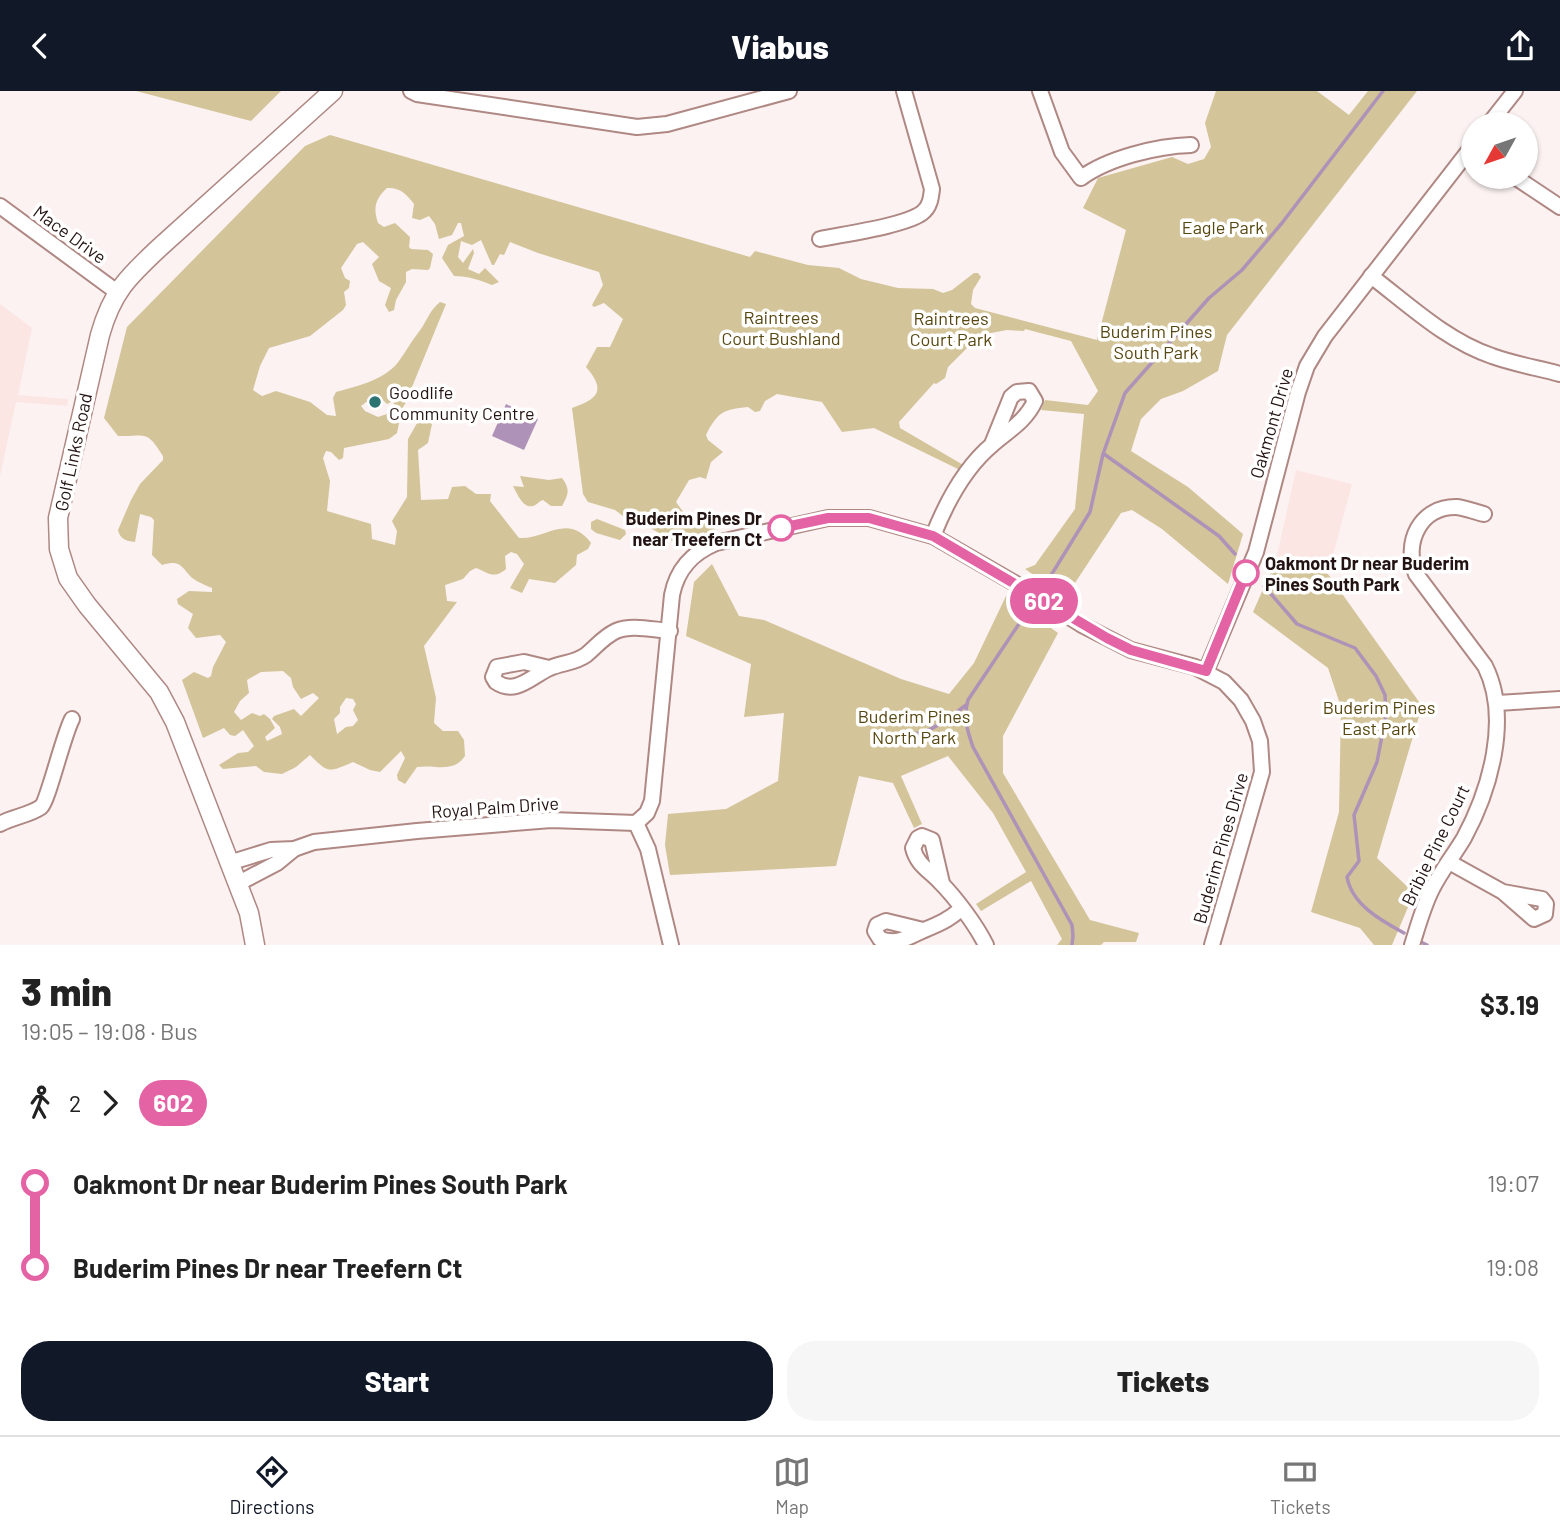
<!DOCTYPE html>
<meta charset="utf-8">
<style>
:root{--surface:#fff;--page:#f6f6f6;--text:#222;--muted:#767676;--line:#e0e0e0;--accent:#111827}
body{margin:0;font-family:Barlow,sans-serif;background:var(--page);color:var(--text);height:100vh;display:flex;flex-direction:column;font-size:26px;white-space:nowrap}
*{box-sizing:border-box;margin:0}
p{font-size:23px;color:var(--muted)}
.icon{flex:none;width:38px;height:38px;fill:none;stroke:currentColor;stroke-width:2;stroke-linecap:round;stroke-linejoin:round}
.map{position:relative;height:854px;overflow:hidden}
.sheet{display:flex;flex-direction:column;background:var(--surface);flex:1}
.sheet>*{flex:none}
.badge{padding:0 14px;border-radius:23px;font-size:24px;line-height:46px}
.needle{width:46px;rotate:230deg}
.fabs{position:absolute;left:1461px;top:21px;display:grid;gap:14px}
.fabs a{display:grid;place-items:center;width:77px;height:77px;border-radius:50%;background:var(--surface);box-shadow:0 2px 5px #0004;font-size:35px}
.map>.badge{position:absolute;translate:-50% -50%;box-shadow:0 0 0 4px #fff}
.legs{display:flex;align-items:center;gap:10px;height:77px;padding:0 21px;font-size:23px}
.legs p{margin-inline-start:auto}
.headline{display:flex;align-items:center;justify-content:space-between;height:119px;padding:0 21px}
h1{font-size:38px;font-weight:800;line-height:52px}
.primary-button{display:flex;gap:14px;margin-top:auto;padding:14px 21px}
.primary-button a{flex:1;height:80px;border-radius:28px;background:var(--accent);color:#fff;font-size:28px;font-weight:800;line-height:80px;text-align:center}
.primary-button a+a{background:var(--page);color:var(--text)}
ul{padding:0 21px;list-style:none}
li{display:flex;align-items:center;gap:24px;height:84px;font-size:26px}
li i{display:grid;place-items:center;width:10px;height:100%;margin:0 9px;background:currentColor}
li i::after{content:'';width:18px;height:18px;margin:-9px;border:5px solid;border-radius:50%;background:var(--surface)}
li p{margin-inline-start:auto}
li:first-child i{background:linear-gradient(#0000 50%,currentColor 0)}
li:last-child i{background:linear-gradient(currentColor 50%,#0000 0)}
header{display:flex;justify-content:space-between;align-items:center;height:91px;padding:0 21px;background:var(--accent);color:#fff;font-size:32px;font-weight:800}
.menu{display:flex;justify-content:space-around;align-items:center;height:98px;border-top:2px solid var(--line);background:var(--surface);font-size:19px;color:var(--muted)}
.menu a{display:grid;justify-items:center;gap:4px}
.menu .active{color:var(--accent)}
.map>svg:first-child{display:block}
.built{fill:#fbe6e4}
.green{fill:#d3c499;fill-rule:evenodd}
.water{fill:#ae92b7}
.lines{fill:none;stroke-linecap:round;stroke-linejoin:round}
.stream{stroke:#ae92b7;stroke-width:3.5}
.minor-casing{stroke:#af8884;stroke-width:18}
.major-casing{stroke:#af8884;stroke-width:21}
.minor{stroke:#fff;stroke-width:14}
.major{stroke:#fff;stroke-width:18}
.line-1-casing{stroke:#fff;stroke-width:16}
.line-1{stroke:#e463a4;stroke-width:10}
.poi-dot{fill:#2b7471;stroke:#fff;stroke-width:2.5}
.stop-1-dot{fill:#fff;stroke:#e463a4;stroke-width:3.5}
.labels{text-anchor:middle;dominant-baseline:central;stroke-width:7;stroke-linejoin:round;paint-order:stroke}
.park-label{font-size:18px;fill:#584710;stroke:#fff}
.street-label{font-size:18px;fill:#231413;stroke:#fff}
.poi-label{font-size:18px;fill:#231413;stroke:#fff;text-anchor:start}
.stop-label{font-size:18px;font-weight:bold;fill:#231413;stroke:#fff;text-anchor:end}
</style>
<header><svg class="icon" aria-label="back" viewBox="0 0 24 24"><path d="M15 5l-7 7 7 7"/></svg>Viabus<svg class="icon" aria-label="share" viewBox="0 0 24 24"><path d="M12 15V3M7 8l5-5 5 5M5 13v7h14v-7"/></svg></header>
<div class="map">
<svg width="1560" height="854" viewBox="0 0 1560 854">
<rect width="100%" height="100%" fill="#fbf2f1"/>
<g class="built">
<path d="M0,213L32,237L18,304L68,308L67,315L16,311L0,385Z"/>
<path d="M1296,379L1352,393L1328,483L1276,469Z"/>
</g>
<g class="green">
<path d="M136,0H281L251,30Z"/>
<path d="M1216,0H1317L1349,24L1368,0H1417L1227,244L1218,280L1183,300L1161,308L1141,328L1131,360L1188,396L1243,443L1228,493L1162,438L1132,419L1121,422L1071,498L1073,511L1025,478L1035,474L1075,418L1084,323L1041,319L1045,309L1088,314L1098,300L1071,250L1025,238L1024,240L1007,239L980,244L948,276L945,287L936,293L934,292L899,331L900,337L965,375L962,380L874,337L842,341L822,311L777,303L765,310L760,320L755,321L748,316C723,318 717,322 706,344L708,349L723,361L711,371L706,388L700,386L689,389L676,411L692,433L697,434L705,430L716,439L701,444L682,456L649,436L631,431L615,419L588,411L583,403L572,317C599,308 606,299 586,276L597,256H610L623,228L604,212L594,216L592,214L603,194L599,181L538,162L510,151L504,164L500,163L494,174H492L481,149L472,154L461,150L458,166L463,172L473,158L474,162L468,178L479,183L485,177L499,191L492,194C480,189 468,185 454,185L442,167L448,154L464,145L461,132H458L452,144L439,148L435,133L429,125L420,129L412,127L414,113C407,103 399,96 387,97C375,108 373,117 378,132L384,136L395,132L410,146L409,156L411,158L428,159L433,163L430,177L428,179L412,178L406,181V191L396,209L394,219L389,221L385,214L391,197L379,190L372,173L379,166L363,151L357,153L341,177L345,187L350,190L349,197L344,201L346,214L343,219L310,245L269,257L260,275L253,299L262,305L276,300L310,311L327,324L336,325L333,307L336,301C355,296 387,288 399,270C406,260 411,251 418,242C427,231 428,221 440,211L446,213L405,313L401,319L395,317L393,310L387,313L377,303L361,315L365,320L378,326L390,322L399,332L397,342L389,348L344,357L343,367L339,369L331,361L326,360L323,367L330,390L327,420L371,433L372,448L395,454L397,440L392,430L407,406L408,348L420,327L426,326L432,333L428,352L418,359L421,409L448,408L452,396L465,395L476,403H491L490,410L519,447C545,449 568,421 591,452L588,458L577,464L576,474L555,492L529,488L522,502L510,497L524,473L517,463L511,461L505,465L506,478C494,489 487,481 476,477L470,480L463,488L445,494L447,510L457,511L424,555L436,607L434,632L443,640H458L464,649L465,665C453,683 434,673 417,676L405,693L398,689L397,684L405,667L401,660L380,681L370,679L353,671C328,682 328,682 310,664L296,676L282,683L264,681L256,675L223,678L219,674L238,662L248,661L254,655L243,639L235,645L230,644L224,637L203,647L182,589L194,581L208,587L211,585L213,576L226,551L220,544L196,547L188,537L193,523L178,513L177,508L189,500L212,501V497C205,494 197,491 191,486C180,474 180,469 162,474L152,464L154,429L151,426L140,423L135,451C126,450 120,448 118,439L131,409L140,393L163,369V365C146,337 145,346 118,345L104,327L127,236L305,55L330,44L750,166L755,160L808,174L839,177L861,188L898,197L933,198L943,202L952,199L974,182H978L981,186L973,199L971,213L975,217L1097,249L1126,139L1083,117L1098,87L1172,66L1188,73L1204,68L1211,56L1205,32ZM283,580L291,587L293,596L301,608L313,602L319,607L301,625L294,618L274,625L272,628L280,636L282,643L267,650L265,646L275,637L270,628L264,623L260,625L252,622L241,629L234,621L240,610L249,602L247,589L261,581ZM346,607L353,608L356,613L353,619L358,629L353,635L346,636L337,643L334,628L340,622V616Z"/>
<path d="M520,385L549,389L562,387C570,398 569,403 562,415H551L543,409C539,410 537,414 533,415C523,418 517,402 513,395L524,396Z"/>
<path d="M597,428L625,439L626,443L620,449L596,442L591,438V431Z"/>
<path d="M1276,469L1328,483L1422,615L1377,767L1414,802L1392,854H1374L1360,837L1311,821L1339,721L1341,616L1328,577L1253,521Z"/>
<path d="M712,473L739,525L764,529L901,588L949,603L974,572L1006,505L1058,542L1003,645V682L1090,829L1139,842L1136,851H1104L1101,854H1057L1062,848L1031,790L981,820L976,813L1026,781L993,722L948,665L901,685L922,733L914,737L893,692L859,685L836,775L670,784L665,754L668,723L726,718L778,690L784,622L744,626L751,573L686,545L694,491Z"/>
</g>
<path class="water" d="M506,313L538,328L524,359L492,345Z"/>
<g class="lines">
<g class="stream">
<path d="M1104,363L1219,445L1235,463"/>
<path d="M1050,486L1090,421L1103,363L1125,302L1209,207L1242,179L1282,132L1383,0"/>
<path d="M1264,495L1297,533L1355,557L1376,585L1385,604L1386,624L1377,671L1354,724L1359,770L1347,786C1352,814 1382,830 1404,842"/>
<path d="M1029,518L968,609C963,626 967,639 973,656L1072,834L1073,845L1072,854"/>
<path d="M890,645C925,646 939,635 966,614"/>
<path d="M1421,851L1427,854"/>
</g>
<g class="minor-casing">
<g id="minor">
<path d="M411,0L417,3L637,36L667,33L789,0"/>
<path d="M1040,0L1062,61L1081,87C1108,67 1157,55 1191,54"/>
<path d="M1489,33L1515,0"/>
<path d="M1515,86L1560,116"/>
<path d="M0,115L117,201"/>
<path d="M820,148C844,143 904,135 922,122C930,116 931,107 932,98L904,0"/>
<path d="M1371,185C1409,214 1447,250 1492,265C1514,273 1538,277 1560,283"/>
<path d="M933,445C946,412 965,376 993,353C1009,339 1025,331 1035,310L1029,300L1017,301L1011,306L992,353"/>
<path d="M549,577L524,571L497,576L493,586L496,591C516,605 533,584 550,577C561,572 575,572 586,564C596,556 603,546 616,540C631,533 654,539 670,540"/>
<path d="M1206,580L1256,461L1298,301L1307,275L1325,245L1474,53"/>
<path d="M1497,612L1560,608"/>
<path d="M636,732L648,758L671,854"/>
<path d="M0,733C12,726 30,724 41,716C48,710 63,645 72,628"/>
<path d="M1449,771L1503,801L1534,828L1545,823L1546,813L1542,808L1503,801"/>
<path d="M229,772L271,759L294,758L314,751L417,740L551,729L636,732L647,722L652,710L672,504C677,478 692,462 716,452L828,427H869L933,445L1023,497L1082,534L1131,559L1195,576L1224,591L1241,609L1253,630L1260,650L1262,681L1212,854"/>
<path d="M942,792L932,749L922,745L918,747L913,757C917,774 929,779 940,791C956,807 976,834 986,854"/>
<path d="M237,793L277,772L294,758"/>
<path d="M923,839L886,830L877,834L875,840L880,848C898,854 906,847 922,840C939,833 947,830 961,818"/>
<path d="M1412,854C1418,835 1423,816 1432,798C1441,780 1454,764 1464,747C1490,699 1511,627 1485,575L1416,483C1403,452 1420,415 1457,416C1466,417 1475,421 1484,423"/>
</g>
</g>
<g class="major-casing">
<path id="major" d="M255,854L249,822L175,631L159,601L87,514L68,487L59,458L58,427L100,244C112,201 128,186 159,157L333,0"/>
</g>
<use href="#minor" class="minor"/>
<use href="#major" class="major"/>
</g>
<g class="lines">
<g class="line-1-casing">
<path id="line-1" d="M781,437L828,427H869L933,445L1107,547L1131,559L1206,580L1246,482"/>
</g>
<use href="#line-1" class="line-1"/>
</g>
<circle class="poi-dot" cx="375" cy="311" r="7"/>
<g class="stop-1-dot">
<circle cx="781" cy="437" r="12"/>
<circle cx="1246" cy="482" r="12"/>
</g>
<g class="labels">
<g class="park-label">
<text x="1223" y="136">Eagle Park</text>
<text x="781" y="226">Raintrees<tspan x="781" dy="21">Court Bushland</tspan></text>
<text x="951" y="227">Raintrees<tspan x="951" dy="21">Court Park</tspan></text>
<text x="1156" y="240">Buderim Pines<tspan x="1156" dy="21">South Park</tspan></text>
<text x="1379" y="616">Buderim Pines<tspan x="1379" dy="21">East Park</tspan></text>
<text x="914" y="625">Buderim Pines<tspan x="914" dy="21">North Park</tspan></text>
</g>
<g class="street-label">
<text transform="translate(70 143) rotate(36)">Mace Drive</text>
<text transform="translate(1271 332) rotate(-74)">Oakmont Drive</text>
<text transform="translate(73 361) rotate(-78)">Golf Links Road</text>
<text transform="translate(495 716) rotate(-4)">Royal Palm Drive</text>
<text transform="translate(1435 754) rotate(-64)">Bribie Pine Court</text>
<text transform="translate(1220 757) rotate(-74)">Buderim Pines Drive</text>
</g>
<g class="poi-label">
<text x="389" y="301">Goodlife<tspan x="389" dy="21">Community Centre</tspan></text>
</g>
<g class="stop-label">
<text x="762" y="427">Buderim Pines Dr<tspan x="762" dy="21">near Treefern Ct</tspan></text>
<text x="1265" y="472" text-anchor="start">Oakmont Dr near Buderim<tspan x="1265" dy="21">Pines South Park</tspan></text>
</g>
</g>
</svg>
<div class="fabs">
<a><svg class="needle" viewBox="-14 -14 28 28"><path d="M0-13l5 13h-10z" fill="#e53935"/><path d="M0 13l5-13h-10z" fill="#767676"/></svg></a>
</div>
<b class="badge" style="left:1044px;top:510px;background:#e463a4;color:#fff">602</b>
</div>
<section class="sheet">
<div class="headline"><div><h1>3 min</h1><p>19:05 – 19:08 · Bus</p></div><b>$3.19</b></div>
<div class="legs"><svg class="icon" aria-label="walk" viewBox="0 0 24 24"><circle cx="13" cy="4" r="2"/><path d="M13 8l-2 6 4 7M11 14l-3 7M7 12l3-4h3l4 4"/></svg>2<svg class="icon" aria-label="forward" viewBox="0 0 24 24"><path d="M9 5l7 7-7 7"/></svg><b class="badge" style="background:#e463a4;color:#fff">602</b></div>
<ul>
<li><i style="color:#e463a4"></i><b>Oakmont Dr near Buderim Pines South Park</b><p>19:07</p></li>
<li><i style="color:#e463a4"></i><b>Buderim Pines Dr near Treefern Ct</b><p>19:08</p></li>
</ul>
<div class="primary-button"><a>Start</a><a>Tickets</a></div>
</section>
<nav class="menu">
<a class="active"><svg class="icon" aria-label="directions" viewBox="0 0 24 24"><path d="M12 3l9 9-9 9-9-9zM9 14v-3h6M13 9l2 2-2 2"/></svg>Directions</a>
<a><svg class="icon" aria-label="map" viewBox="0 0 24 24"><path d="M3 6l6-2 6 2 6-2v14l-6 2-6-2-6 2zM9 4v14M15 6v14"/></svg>Map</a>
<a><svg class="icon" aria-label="tickets" viewBox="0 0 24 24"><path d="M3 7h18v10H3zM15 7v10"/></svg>Tickets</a>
</nav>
